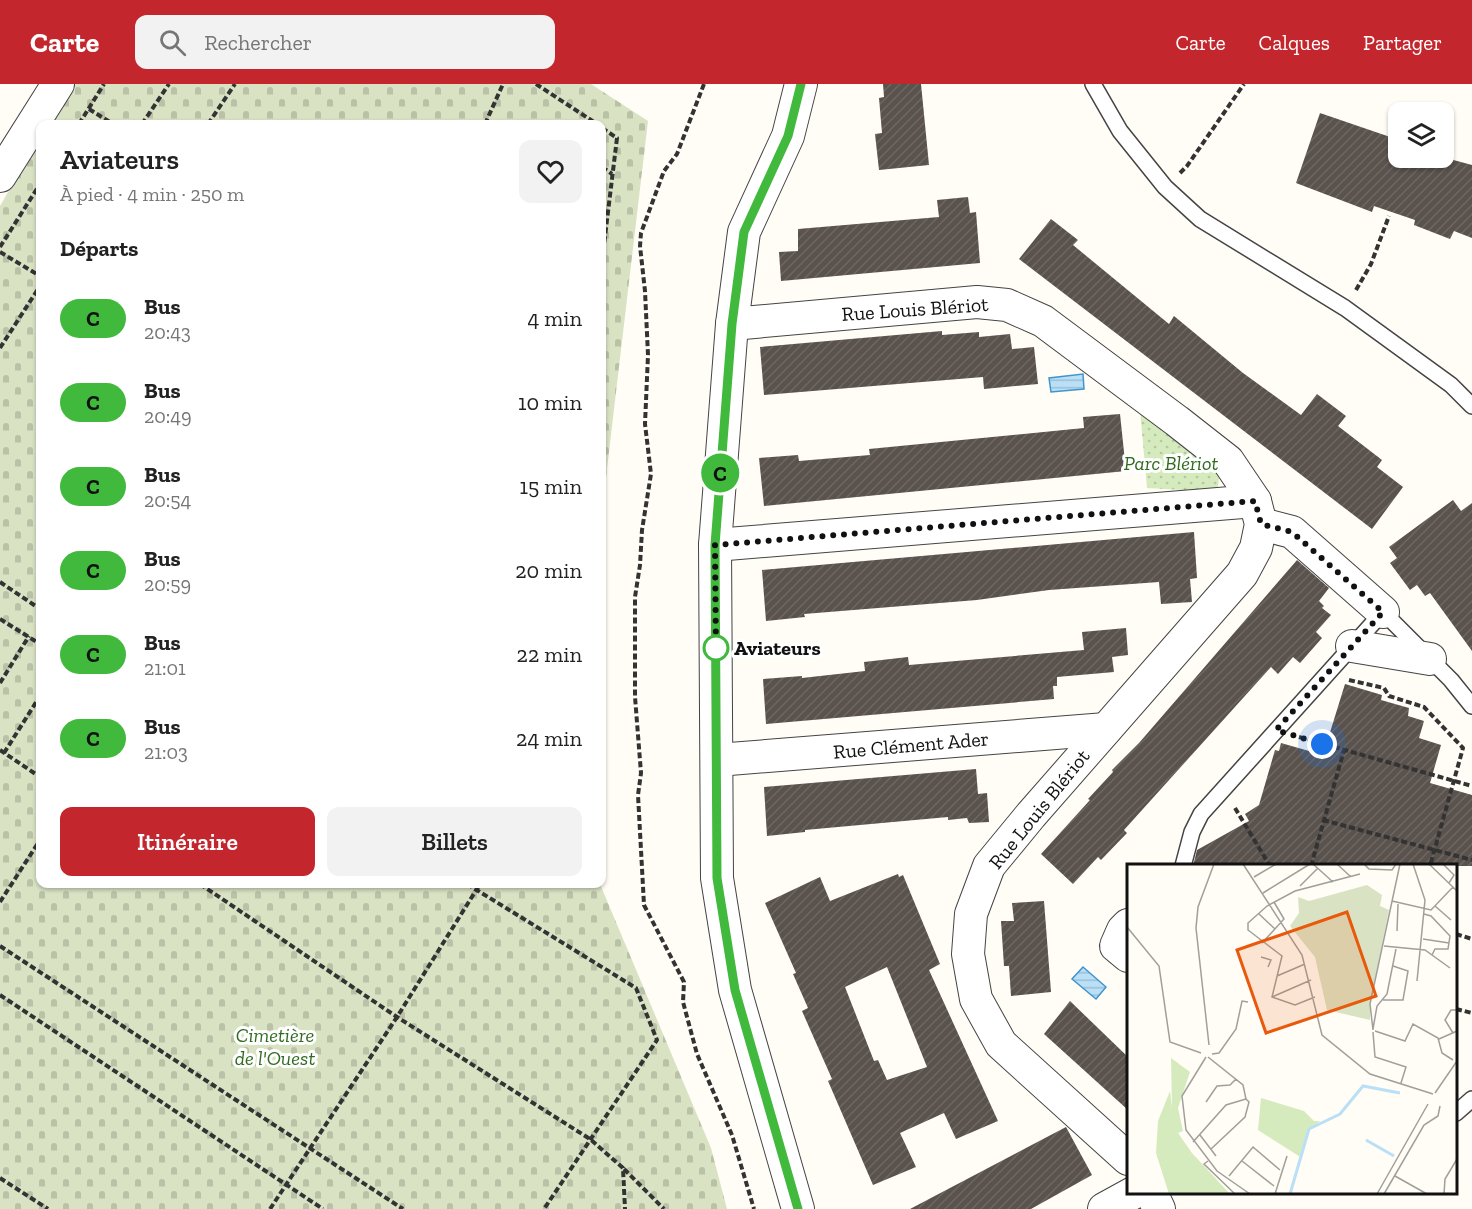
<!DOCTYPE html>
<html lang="fr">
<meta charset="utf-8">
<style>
:root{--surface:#fff;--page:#f2f2f2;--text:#222;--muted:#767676;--accent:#c4262e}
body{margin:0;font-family:"Zilla Slab",serif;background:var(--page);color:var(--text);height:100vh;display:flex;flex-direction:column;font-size:22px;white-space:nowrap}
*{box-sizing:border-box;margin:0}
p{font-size:20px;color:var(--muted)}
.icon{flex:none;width:33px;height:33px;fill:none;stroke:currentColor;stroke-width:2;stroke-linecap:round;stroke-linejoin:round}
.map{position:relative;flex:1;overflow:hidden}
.sheet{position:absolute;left:36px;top:36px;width:570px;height:768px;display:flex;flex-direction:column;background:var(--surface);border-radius:12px;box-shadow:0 2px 4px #0004}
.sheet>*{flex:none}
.badge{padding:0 12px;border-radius:20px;font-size:21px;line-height:39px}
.fabs{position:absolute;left:1388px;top:18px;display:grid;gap:12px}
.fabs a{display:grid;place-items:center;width:66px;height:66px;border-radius:12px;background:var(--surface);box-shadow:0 2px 4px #0004;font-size:30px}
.you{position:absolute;width:30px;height:30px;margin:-15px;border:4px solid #fff;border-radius:50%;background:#1a73e8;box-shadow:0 0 0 9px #1a73e833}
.map>.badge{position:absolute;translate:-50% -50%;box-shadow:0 0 0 3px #fff}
h2{padding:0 24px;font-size:22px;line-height:54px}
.round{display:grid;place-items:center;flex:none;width:63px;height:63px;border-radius:12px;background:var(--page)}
.summary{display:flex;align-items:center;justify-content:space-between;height:102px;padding:0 24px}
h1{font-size:28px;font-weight:600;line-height:45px}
.cta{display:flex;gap:12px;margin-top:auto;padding:12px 24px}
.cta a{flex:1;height:69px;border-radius:12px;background:var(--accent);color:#fff;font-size:24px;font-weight:600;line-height:69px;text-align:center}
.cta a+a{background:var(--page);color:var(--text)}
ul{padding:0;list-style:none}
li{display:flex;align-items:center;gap:18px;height:84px;padding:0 24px}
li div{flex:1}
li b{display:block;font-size:22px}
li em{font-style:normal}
li .badge{min-width:66px;font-weight:700;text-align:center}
header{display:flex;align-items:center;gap:36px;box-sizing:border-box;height:84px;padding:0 30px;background:var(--accent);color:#fff}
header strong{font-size:28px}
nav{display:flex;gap:33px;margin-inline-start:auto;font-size:21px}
.search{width:420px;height:54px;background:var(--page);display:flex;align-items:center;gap:15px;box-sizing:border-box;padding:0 21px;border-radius:12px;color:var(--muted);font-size:22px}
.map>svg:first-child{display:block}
.cemetery{fill:url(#cemetery-stones)}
.park{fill:url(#park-dots)}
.water{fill:url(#water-rules);stroke:#3f96cf;stroke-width:1.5}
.building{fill:url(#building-hatch);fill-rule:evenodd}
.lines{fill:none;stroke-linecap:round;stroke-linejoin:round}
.service-casing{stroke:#444;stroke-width:18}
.minor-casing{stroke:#444;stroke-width:34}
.path{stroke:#333;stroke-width:4;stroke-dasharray:6 3;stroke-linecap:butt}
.service{stroke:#fff;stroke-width:15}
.minor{stroke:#fff;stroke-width:32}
.line-casing{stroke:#fff;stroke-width:14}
.line{stroke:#40b93c;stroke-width:9}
.walk{stroke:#111;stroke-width:6;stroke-dasharray:0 10.8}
.stop-dot{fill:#fff;stroke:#40b93c;stroke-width:3}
.labels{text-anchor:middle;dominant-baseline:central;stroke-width:6;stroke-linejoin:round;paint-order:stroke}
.street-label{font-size:20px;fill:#111;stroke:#fff}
.park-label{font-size:20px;font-style:italic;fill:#2f6b1f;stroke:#fff}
.stop-label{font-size:20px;font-weight:bold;fill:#111;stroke:#fff;text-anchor:start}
.inset-river{fill:none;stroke:#b9e0f7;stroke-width:3}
.inset-road{fill:none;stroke:#a09f9a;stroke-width:1.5}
.view{fill:#e8590c;fill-opacity:0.15;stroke:#e8590c;stroke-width:3}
.inset-edge{fill:none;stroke:#111;stroke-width:3}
</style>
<header>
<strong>Carte</strong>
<div class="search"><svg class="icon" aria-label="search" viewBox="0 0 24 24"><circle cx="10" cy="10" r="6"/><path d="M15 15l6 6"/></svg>Rechercher</div>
<nav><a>Carte</a><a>Calques</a><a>Partager</a></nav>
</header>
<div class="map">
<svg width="1472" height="1125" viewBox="0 0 1472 1125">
<defs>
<pattern id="cemetery-stones" width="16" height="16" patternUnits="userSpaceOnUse" patternTransform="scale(1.5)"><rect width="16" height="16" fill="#d9e3c4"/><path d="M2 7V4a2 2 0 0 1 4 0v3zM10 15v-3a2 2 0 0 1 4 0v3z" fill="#b9c2a7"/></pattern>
<pattern id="park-dots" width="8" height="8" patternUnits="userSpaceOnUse" patternTransform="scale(1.5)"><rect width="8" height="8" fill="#d5ebbd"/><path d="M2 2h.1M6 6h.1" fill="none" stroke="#b6c8a1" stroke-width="1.8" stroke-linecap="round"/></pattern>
<pattern id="water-rules" width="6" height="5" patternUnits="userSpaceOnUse" patternTransform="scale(1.5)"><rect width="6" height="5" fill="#b9e0f7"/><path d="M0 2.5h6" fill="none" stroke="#9ebfd3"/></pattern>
<pattern id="building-hatch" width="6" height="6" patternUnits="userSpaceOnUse" patternTransform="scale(1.5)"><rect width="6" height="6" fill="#5a524d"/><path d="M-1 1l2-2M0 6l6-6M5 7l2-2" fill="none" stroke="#6d6662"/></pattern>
</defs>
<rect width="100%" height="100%" fill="#fffdf5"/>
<g class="cemetery">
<path d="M71,0H591L648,37L602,427V40H48Z"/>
<path d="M40,53V800H600L711,1064L727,1125H0V122Z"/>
</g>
<path class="park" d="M1140,326L1221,381L1217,408L1147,404Z"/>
<g class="water">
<path d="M1083,290L1084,305L1051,308L1049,294Z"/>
<path d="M1083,883L1106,903L1096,915L1072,895Z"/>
</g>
<g class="building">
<path d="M883,0H921L929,81L879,86L875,50L882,49L879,14L884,13Z"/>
<path d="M1320,29L1396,55L1390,74H1446L1472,81V154L1454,147L1450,155L1414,141L1415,136L1374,122L1372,128L1296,99Z"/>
<path d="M968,113L970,129L976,128L980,179L781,197L779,168L798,167V145L939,133L937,116Z"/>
<path d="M1051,135L1078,156L1073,161L1169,240L1174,232L1243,289L1301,331L1317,310L1346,332L1338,342L1382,376L1377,383L1403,403L1372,445L1019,175Z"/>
<path d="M942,247V251L979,248V253L1010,250L1012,265L1034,263L1038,300L984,305L983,293L764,311L760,263Z"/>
<path d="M1120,330L1126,387L764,422L759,374L798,371L799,377L870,371L869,365L1084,344L1083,333Z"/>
<path d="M1453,416L1461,427L1472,419V567L1430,509L1425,512L1417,501L1410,506L1390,479L1397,474L1389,463Z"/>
<path d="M1194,448L1197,494L1190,495L1192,518L1161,520L1159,498L1049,506L977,516L804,530L805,533L766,537L762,486Z"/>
<path d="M1297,476L1329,504L1319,517L1324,522L1322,524L1331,531L1316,548L1322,554L1300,579L1293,573L1278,590L1271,583L1124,746L1127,749L1101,776L1098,773L1073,800L1041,770L1090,716L1088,715L1113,688L1112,686L1139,659Z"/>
<path d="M1126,544L1128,571L1112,573L1114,588L1057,593V602H1053L1054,615L766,640L763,595L802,592V594L865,587L864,578L908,573L909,581L1084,566L1082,548Z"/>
<path d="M1345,600L1382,611L1381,616L1409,624L1408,632L1424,637L1419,654L1441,661L1430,699L1472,711V782H1193L1197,766L1249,737L1245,730L1259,721L1275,666L1279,667L1281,659L1323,671Z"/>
<path d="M976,685L978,710L987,709L989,738L969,739L967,734L948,736V733L805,746V748L767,752L764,703Z"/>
<path d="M898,790L899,793L903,791L940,880L929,886L998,1037L956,1055L944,1029L900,1049L916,1083L873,1101L828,997L832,995L802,927L808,924L793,890L796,889L765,819L820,793L830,817ZM887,883L927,983L887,996L878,976L874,977L845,903Z"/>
<path d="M1044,817L1051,908L1011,912L1009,882H1004L1001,837H1014L1012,819Z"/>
<path d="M1070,917L1128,973V1026L1044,950Z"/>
<path d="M1066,1043L1092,1091L1031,1125H910Z"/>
</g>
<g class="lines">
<g class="service-casing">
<g id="service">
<path d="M1093,0L1120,47L1165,103L1200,135L1345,224L1451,301L1472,322"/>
<path d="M1183,782L1192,748L1201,730L1383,528L1451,596L1472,622"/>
<path d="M1456,1029L1472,1015"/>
</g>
</g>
<g class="minor-casing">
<g id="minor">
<path d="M0,92L58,0"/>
<path d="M732,240L977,218L1007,221L1043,237L1177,337L1228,377L1255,417L1261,440L1256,464L1242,490L1031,731L989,782L971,830L968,870L976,915L1001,960L1128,1075"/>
<path d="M1261,440L1292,448L1383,528"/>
<path d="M715,461L1255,417"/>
<path d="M1352,562L1430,575"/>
<path d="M717,676L1106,645"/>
<path d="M1128,841L1123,846L1116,862L1128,872"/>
<path d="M1151,1108L1159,1125"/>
<path d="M798,1125L735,906L717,794L715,461L732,240L744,148L788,52L801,0"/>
<path d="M1104,1125L1135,1108"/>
</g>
</g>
<g class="path">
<path d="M536,0L597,40"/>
<path d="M704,0L677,70L664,87L641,149L640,162L645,207L648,271L645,340L651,390L642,446L640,481L635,513V613L641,689L638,711L644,821L684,898L683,918L697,970L732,1051L754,1125"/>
<path d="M89,25L113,40"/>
<path d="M79,40L104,0"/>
<path d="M142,40L169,0"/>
<path d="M208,40L235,0"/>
<path d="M485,40L503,0"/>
<path d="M537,40L538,39L540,40"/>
<path d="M602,44L617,54L602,177"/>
<path d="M602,83L612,90"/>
<path d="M1180,89L1187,82L1244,0"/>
<path d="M0,163L40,100"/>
<path d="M0,168L40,192"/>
<path d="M1356,206L1371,180L1389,132"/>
<path d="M0,264L40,202"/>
<path d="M0,498L40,525"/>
<path d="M0,535L40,560"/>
<path d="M1349,596L1384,604L1389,612L1424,623L1463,664L1430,782"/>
<path d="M0,599L29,552"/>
<path d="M1299,653L1472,702"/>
<path d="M0,666L40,693"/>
<path d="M4,669L40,612"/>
<path d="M1235,724L1270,782"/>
<path d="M1323,736L1472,776"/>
<path d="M1311,782L1344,666"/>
<path d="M200,800L397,933L590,1055L623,1084L625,1125"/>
<path d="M467,800L636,904L657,956L544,1125"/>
<path d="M0,818L40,756"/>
<path d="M1456,850L1472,855"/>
<path d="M0,862L403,1125"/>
<path d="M0,911L323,1125"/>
<path d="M1456,925L1472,929"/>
<path d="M624,1085L664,1125"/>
<path d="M0,1094L48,1125"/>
<path d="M270,1125L397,933L480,800"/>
</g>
<use href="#service" class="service"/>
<use href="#minor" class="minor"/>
</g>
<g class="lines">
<g class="line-casing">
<path id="line" d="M798,1125L735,906L717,794L715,461L732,240L744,148L788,52L801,0"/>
</g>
<use href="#line" class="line"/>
<path class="walk" d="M716,564V572L715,461L1255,417L1261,440L1292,448L1383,528L1276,646L1322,660"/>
</g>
<circle class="stop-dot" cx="716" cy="564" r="12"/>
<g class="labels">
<g class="street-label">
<text transform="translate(915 225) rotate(-4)">Rue Louis Blériot</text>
<text transform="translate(911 661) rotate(-5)">Rue Clément Ader</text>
<text transform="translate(1039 725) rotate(-51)">Rue Louis Blériot</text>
</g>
<g class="park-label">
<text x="1171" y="379">Parc Blériot</text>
<text x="275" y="951">Cimetière<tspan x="275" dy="23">de l'Ouest</tspan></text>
</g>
<g class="stop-label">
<text x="734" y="564">Aviateurs</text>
</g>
</g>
<g transform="translate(1127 780)">
<rect width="330" height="330" fill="#fffdf5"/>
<path d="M44,194L63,208L51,244H45ZM134,234L177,247L187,257H193L181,267L175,294L131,266ZM29,289L52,304L65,289L103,330H42Z" fill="#d5ebbd"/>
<path d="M240,21L255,31L253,42L262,46L243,140V156L200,146L188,93L163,62L172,49L171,33L182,37Z" fill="#d9e3c4"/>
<path d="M43,227L45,244H51L56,267L51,269L65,289L52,305L29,289L31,257Z" fill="#d5ebbd"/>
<path class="inset-river" d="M239,276L267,292M163,330L182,265L213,250L236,222L273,229"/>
<path class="inset-road" d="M116,0L175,91L195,171L243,210L306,230M186,0L206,18M210,0L224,13M237,0L242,5L265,6L269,0M286,0L298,36L290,117M302,0L330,27M316,0L327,11L322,19M127,13L149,0M173,22L191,4M136,29L183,0M265,37L304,46L326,23M308,42L324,56M132,50L148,65M297,50L304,52L323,72L321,85H308L305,91M0,63L32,102L43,178L74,189M270,67L271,40M296,75L322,79M135,79L157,55L147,38M257,82L298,86L323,104M134,93L144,96L141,103M150,112L178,100M145,133L184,116M188,133L168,141L145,133L155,92L121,66V59L140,42L168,27L233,10M256,136H276L281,107L266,102M246,165L250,142L260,130L269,85M246,166L243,140L273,0M248,167L278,177L286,160L311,174L315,189L326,196M246,168L248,193L279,203L274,219M326,169L318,156L324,146H330M312,175L330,167M82,181L69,64L71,43L87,0M85,190L92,189L109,165L115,137L121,138M79,193L55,232L59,266L90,307L123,330M308,229L330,197M79,238L90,222L103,221L109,215M73,271L89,292M66,278L99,241L119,235L116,221L81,193M84,285L118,253L122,238L119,235M81,297L77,300L108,330M115,297L147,322M102,312L126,283L153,306M268,312L300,330M148,330L160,292M250,330L301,240M257,330L297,261L311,252L313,242M317,330L318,315L330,295"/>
<path class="view" d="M220,48L249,132L139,169L110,86Z"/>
<rect width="330" height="330" class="inset-edge"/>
</g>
</svg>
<div class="fabs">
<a><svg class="icon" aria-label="layers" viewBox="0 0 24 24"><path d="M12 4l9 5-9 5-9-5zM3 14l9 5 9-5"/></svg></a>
</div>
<div class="you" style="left:1322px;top:660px"></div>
<b class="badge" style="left:720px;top:389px;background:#40b93c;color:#111">C</b>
<section class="sheet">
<div class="summary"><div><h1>Aviateurs</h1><p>À pied · 4 min · 250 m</p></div><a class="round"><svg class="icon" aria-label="heart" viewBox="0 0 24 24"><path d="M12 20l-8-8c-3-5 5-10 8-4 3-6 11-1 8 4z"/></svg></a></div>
<h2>Départs</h2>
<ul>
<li><span class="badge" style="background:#40b93c;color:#111">C</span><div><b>Bus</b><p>20:43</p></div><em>4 min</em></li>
<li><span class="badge" style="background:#40b93c;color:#111">C</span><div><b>Bus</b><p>20:49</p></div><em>10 min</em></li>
<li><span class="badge" style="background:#40b93c;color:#111">C</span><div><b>Bus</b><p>20:54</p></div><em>15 min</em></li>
<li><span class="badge" style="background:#40b93c;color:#111">C</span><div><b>Bus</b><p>20:59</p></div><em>20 min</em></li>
<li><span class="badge" style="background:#40b93c;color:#111">C</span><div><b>Bus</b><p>21:01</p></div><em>22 min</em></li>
<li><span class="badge" style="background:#40b93c;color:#111">C</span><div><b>Bus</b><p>21:03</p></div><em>24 min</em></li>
</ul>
<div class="cta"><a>Itinéraire</a><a>Billets</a></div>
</section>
</div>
